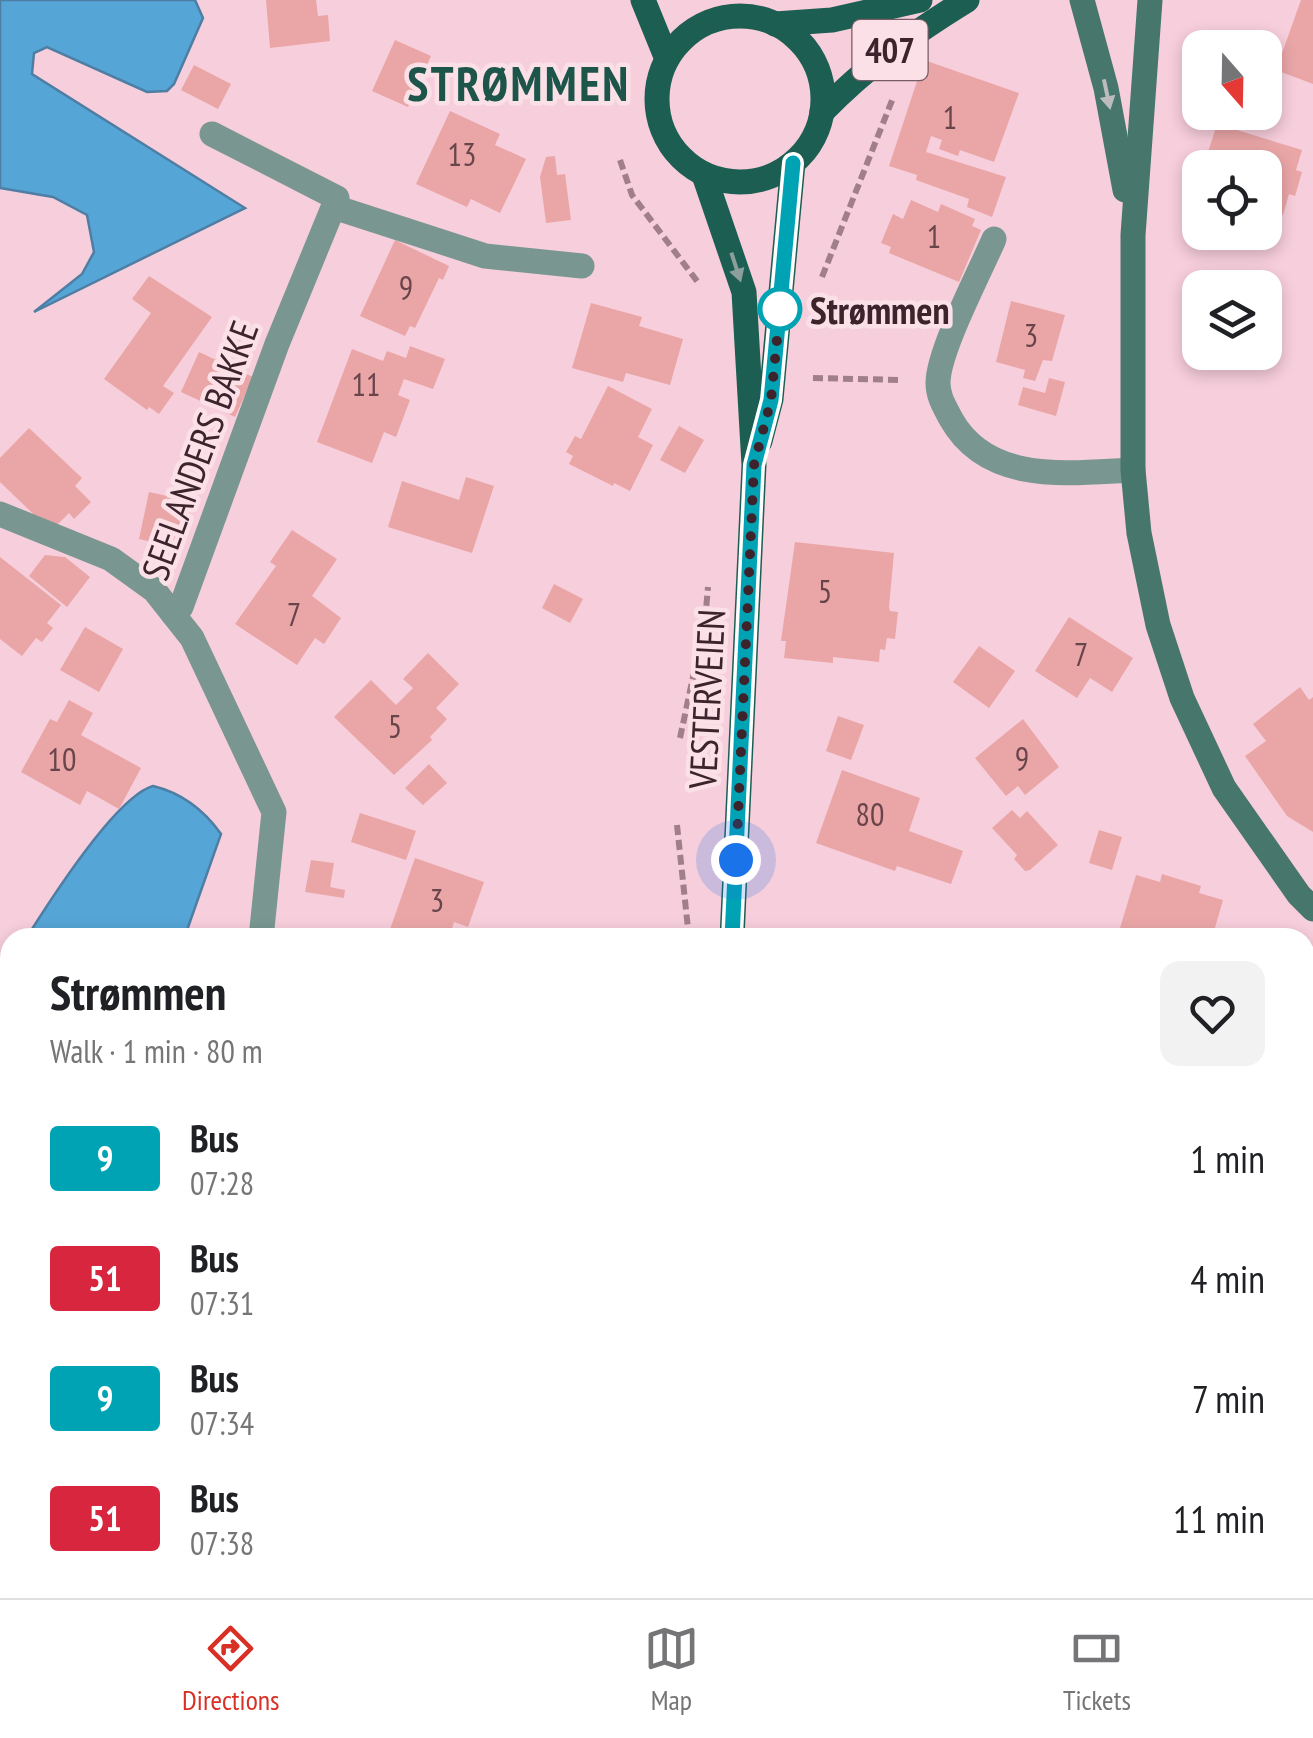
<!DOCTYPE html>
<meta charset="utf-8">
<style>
:root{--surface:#fff;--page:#f2f2f2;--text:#202124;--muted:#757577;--line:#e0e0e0;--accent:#d93025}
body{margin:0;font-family:"PT Sans Narrow",sans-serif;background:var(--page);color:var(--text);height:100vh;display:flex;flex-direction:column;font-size:38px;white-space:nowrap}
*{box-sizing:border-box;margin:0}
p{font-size:32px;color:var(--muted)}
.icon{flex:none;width:55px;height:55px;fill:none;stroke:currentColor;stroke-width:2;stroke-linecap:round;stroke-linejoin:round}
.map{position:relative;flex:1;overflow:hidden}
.panel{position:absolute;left:0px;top:928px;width:1315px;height:672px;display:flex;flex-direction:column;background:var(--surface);border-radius:30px 30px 0 0;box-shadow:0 5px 15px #0003}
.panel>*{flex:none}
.badge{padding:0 20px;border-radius:8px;font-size:35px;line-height:65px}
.needle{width:65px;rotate:160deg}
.controls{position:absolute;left:1182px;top:30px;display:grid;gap:20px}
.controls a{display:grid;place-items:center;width:100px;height:100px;border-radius:20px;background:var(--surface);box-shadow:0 5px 15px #0003;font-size:50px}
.you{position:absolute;width:50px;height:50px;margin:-25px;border:8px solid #fff;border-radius:50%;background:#1a73e8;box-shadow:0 0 0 15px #1a73e833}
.map>.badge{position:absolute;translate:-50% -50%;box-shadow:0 0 0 5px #fff}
.round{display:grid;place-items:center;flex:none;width:105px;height:105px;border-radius:20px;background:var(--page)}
.headline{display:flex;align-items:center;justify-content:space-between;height:170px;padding:0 50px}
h1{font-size:48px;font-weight:800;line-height:75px}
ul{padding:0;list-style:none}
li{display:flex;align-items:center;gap:30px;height:120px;padding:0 50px}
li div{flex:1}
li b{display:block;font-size:38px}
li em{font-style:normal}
li .badge{min-width:110px;font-weight:700;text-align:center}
.menu{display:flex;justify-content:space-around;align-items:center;height:140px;border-top:2px solid var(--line);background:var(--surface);font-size:28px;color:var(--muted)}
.menu a{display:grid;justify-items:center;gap:5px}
.menu .active{color:var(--accent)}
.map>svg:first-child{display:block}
.water{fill:#55a5d6;stroke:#4e7ea3;stroke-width:2.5}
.building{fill:#eaa6a7}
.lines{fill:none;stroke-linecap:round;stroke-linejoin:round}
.path{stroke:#a17f8a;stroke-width:6;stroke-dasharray:10 5;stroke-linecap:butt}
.minor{stroke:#799790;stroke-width:25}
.secondary{stroke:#47766c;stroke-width:25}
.primary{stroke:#1d5e52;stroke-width:25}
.oneway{fill:#bcbbbd}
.oneway2{fill:#8c9f9d}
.line-casing{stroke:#fff;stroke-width:22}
.line{stroke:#00a3b4;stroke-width:15}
.walk{stroke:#3d242c;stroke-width:10;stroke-dasharray:0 18}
.stop-dot{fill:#fff;stroke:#00a3b4;stroke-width:5}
.labels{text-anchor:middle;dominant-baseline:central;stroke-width:9;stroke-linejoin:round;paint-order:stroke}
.number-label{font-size:32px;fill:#68444b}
.shield{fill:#fbe0e8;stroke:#765c64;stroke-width:2.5}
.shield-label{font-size:35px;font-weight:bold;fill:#3d242c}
.stop-label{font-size:38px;font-weight:bold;fill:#3d242c;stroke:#fbe0e8;text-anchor:start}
.street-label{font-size:38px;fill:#3d242c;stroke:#fbe0e8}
.district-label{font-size:48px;font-weight:bold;letter-spacing:2.5px;fill:#1e554a;stroke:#fbe0e8}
</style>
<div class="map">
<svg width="1313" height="1598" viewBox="0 0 1313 1598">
<rect width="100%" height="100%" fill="#f7cedb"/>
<g class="water">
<path d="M0,0H195L203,18L174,84L167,91L147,92L47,47L34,53L32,74L245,208L34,312L82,274L94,252L87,215L53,197L0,188Z"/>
<path d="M153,786C182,793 204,810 221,834L186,933L174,938L27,937C49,902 115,797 153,786Z"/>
<path d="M10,964V1157L0,1176V979Z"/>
<path d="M0,1459L10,1468V1590H132L138,1598H0Z"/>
</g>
<g class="building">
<path d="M266,0H316L318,16L328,15L330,41L270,48Z"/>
<path d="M1301,0H1313V84L1276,70Z"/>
<path d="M395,40L431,56L408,107L372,91Z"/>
<path d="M924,60L1019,93L994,162L960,150L958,156L939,149L942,140L931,136L926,152L1006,177L992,217L967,207L969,199L916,180L917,175L889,166Z"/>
<path d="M194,65L231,84L218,109L181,90Z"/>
<path d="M450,111L500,134L495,145L526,159L500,213L471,199L467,207L416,184Z"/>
<path d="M1217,124L1302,150L1296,170L1302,172L1295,196L1289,194L1283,215L1265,209V168H1203Z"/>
<path d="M555,156L557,175L565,174L571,220L546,223L540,177L546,157Z"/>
<path d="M911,200L938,212L941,204L975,219L972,226L981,230L959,282L889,253L891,247L881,243L893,214L903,219Z"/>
<path d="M395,240L449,266L443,280L439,278L415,328L410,326L405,336L360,316Z"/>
<path d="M149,276L212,317L163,386L174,393L159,414L149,407L147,410L104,379L151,313L132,299Z"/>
<path d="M1011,301L1065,315L1052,361L1043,360L1035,381L1023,378L1025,370L996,362Z"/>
<path d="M591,303L642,317L639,326L683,339L670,385L626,373L623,382L572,368Z"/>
<path d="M410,346L445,359L433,389L404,379L398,395L410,400L396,437L384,432L372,463L317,442L352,349L383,361L387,351L406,358Z"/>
<path d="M199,352L253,377L235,417L181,392Z"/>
<path d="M1049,378L1065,382L1056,416L1018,405L1023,387L1045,393Z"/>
<path d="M608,386L652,409L638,437L653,445L630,491L614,483L613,486L569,464L573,456L566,452L575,436L581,439Z"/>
<path d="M679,426L704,440L685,473L660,460Z"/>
<path d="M29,428L82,478L75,486L91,502L74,519L69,513L51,531L0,482V458Z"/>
<path d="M466,477L494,486L472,553L388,527L402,481L459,500Z"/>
<path d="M149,492L185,500L174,547L139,539Z"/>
<path d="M292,530L337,559L312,596L341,618L324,644L315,638L297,665L235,624L276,566L270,562Z"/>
<path d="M795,542L894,553L889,607L890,611L898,612L895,639L887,638L885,650L880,649L879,662L833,657V663L784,658L786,641H781Z"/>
<path d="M45,555L65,557L90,577L67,607L29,576Z"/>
<path d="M0,557L61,605L47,623L53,628L42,642L36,638L22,656L0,639Z"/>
<path d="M554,584L583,599L570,623L542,608Z"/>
<path d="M1069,617L1133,658L1112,692L1090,678L1077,698L1035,671Z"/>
<path d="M85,627L123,649L99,692L60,670Z"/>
<path d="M979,646L1015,671L989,708L953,682Z"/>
<path d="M428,653L459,684L436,708L447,719L430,737L432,740L394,775L334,717L371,680L396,705L413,688L403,679Z"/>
<path d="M1300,687L1309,700L1313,697V832L1287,816L1245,756L1266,741L1253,724Z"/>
<path d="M69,700L93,713L81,735L141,768L119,809L87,791L80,805L21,772L50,719L57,722Z"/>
<path d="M838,716L864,725L851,760L826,751Z"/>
<path d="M1023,719L1059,767L1025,795L1018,786L1006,796L975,758Z"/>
<path d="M429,764L447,783L423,805L405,788Z"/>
<path d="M842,770L920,798L909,831L963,851L951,884L897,866L895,871L816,843Z"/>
<path d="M1012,810L1020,818L1027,811L1058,845L1030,870L1025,871L1014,859L1017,855L992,828Z"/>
<path d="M360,813L416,831L406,860L351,842Z"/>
<path d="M1099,830L1122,837L1112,870L1089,863Z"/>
<path d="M415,858L484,882L468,927L454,922L449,938H387Z"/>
<path d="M311,860L334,863L330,887L345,890L344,898L305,892Z"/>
<path d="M1162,874L1201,886L1199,893L1223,900L1212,938H1117L1136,875L1160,882Z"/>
<path d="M1305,1086L1313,1094V1125L1305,1133Z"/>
<path d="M1305,1140L1313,1148V1207L1309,1211L1305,1208Z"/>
<path d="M202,1590H403L393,1598H209Z"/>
<path d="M424,1590H478L469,1598H431Z"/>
<path d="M775,1590H811L812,1598H777Z"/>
<path d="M1011,1590H1075L1081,1593L1079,1598H1007Z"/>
</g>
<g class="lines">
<g class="path">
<path d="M620,160L632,195L700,285"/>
<path d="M822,277L893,98"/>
<path d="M813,378L901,380"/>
<path d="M680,738L705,621L708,587"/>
<path d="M677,825L689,938"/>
<path d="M693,1590V1598"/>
</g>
<g class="minor">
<path d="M212,134L337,198L277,344L181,607L173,614L192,638L274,812L261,938"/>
<path d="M334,207L485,256L582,266"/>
<path d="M994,239C980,272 938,351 938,383C938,397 945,407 951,419C988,485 1069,473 1133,470"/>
<path d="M0,514L111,559L154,590L173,614"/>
<path d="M1305,1258L1313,1246"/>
<path d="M1187,1590L1188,1598"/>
</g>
<g class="secondary">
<path d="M1082,0L1106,88L1125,190"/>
<path d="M1150,0L1133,235V470L1139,533L1158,625L1182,698L1224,788L1299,895L1313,909"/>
</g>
<g class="primary">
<path d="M643,0L667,59"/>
<circle cx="740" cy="99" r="83"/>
<path d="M775,24L832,20L920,0"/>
<path d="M822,112C868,65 912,34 967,0"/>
<path d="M704,175L744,292L754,465L732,938"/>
<path d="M760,441L771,399L793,163"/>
<path d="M734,1590L735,1598"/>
</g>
</g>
<defs><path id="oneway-solid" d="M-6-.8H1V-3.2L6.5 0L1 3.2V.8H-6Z" transform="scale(2.5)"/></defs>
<use class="oneway" href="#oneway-solid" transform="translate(1107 94) rotate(78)"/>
<use class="oneway2" href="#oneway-solid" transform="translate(736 267) rotate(72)"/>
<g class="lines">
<g class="line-casing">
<path id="line" d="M732,938L754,465L771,400L793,163"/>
</g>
<use href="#line" class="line"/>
<path class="walk" d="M736,860L754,465L771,400L780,309"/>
</g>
<circle class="stop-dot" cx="780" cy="309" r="20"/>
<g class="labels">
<g class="number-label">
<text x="950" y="117">1</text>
<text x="462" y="154">13</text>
<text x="934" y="236">1</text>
<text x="406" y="287">9</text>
<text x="1031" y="335">3</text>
<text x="366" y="384">11</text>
<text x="825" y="591">5</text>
<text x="294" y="614">7</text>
<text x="1081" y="654">7</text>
<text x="395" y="726">5</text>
<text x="1022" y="758">9</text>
<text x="62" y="759">10</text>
<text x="870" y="814">80</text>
<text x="437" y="900">3</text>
</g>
<rect class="shield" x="852.5" y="20" width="75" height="60" rx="8"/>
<g class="shield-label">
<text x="890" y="50">407</text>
</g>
<g class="stop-label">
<text x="810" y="309">Strømmen</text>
</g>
<g class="street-label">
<text transform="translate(199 450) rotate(-70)">SEELANDERS BAKKE</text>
<text transform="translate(706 699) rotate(-87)">VESTERVEIEN</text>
</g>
<g class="district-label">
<text x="519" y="83">STRØMMEN</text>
</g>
</g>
</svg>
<div class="controls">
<a><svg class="needle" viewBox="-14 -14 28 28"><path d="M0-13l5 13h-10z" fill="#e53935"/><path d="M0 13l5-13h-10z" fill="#757577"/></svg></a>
<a><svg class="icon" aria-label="locate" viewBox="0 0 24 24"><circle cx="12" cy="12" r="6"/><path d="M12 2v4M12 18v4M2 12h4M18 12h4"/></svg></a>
<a><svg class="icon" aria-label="layers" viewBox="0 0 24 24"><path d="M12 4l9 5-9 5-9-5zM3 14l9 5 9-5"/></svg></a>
</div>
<div class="you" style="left:736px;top:860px"></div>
<section class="panel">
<div class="headline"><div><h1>Strømmen</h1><p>Walk · 1 min · 80 m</p></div><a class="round"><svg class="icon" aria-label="heart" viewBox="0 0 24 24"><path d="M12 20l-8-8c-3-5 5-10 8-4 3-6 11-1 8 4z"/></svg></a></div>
<ul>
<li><span class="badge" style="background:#00a3b4;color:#fff">9</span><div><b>Bus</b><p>07:28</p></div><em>1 min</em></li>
<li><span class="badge" style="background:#d7263d;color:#fff">51</span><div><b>Bus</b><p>07:31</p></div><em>4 min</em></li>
<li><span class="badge" style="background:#00a3b4;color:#fff">9</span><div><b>Bus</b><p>07:34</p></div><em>7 min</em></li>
<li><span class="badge" style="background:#d7263d;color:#fff">51</span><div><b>Bus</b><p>07:38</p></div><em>11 min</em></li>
</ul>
</section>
</div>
<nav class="menu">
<a class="active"><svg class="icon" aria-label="directions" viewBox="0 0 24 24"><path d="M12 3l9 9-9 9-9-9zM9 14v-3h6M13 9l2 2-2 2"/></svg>Directions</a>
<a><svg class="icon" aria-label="map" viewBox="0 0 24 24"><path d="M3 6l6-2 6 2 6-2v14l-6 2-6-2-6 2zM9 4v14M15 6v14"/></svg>Map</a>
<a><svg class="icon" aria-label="tickets" viewBox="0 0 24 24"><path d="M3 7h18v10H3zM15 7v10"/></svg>Tickets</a>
</nav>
